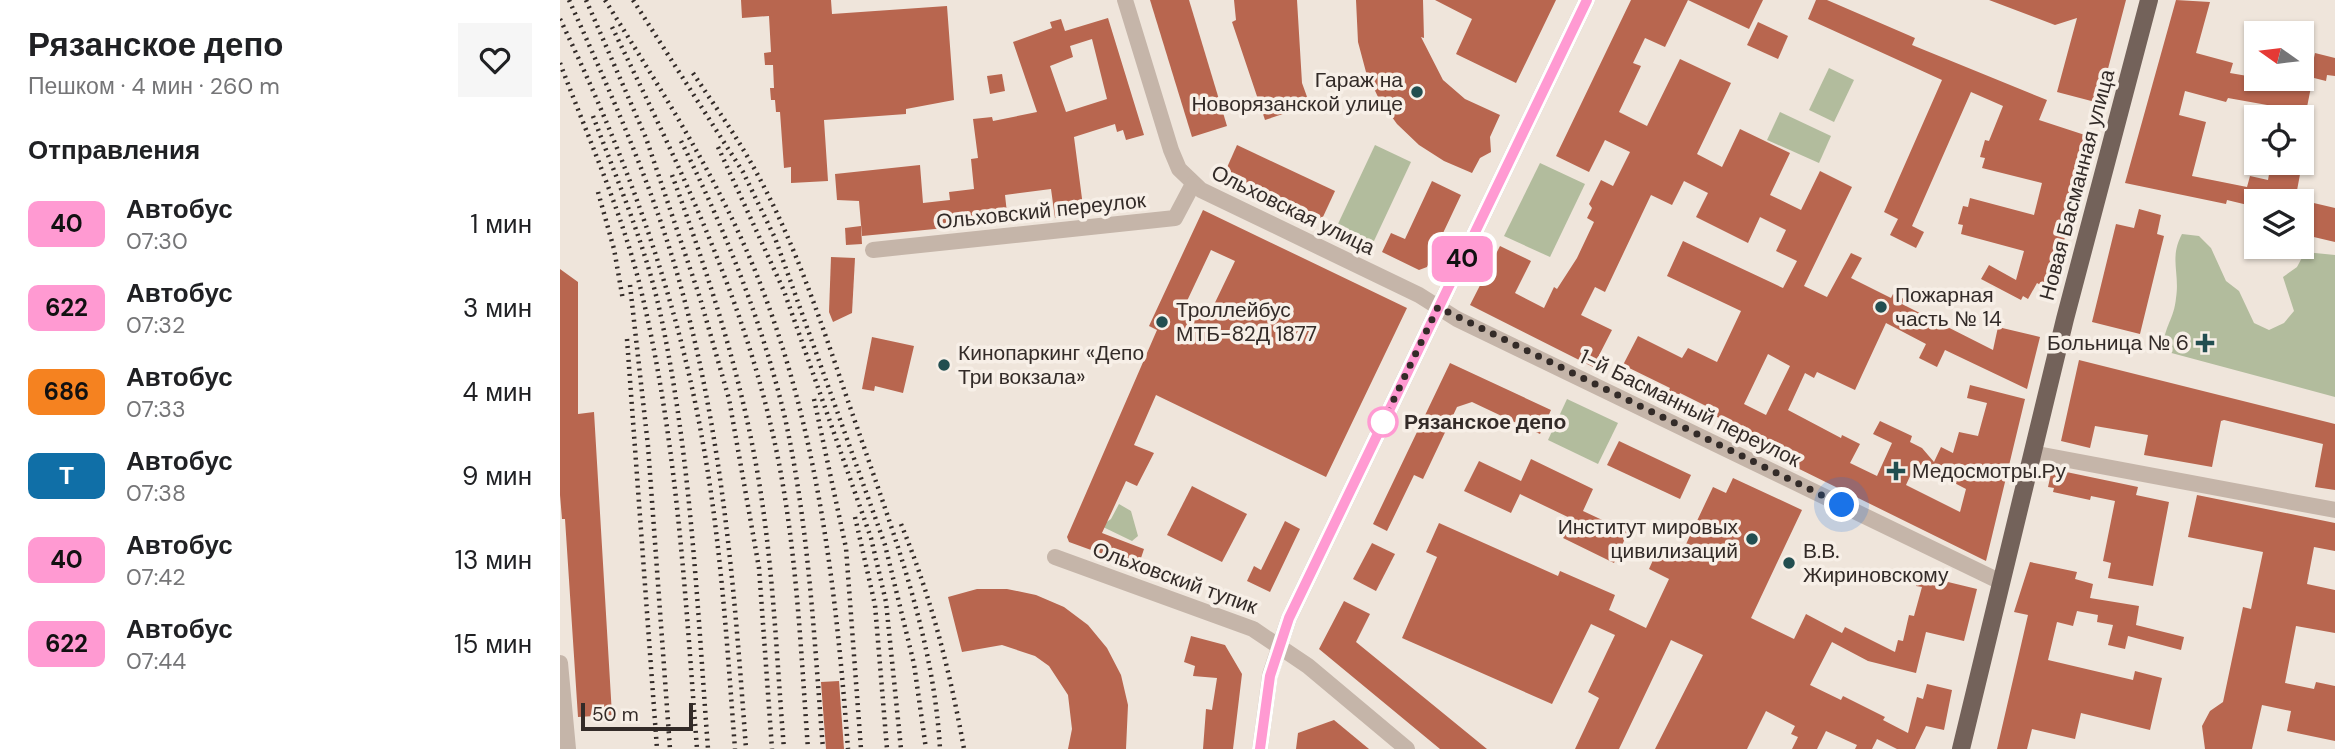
<!DOCTYPE html>
<html lang="ru">
<meta charset="utf-8">
<style>
:root{--surface:#fff;--page:#f6f6f6;--text:#202124;--muted:#757577}
body{margin:0;font-family:"DM Sans",sans-serif;background:var(--page);color:var(--text);height:100vh;display:flex;flex-direction:column;font-size:26px;white-space:nowrap}
*{box-sizing:border-box;margin:0}
p{font-size:23px;color:var(--muted)}
.icon{flex:none;width:38px;height:38px;fill:none;stroke:currentColor;stroke-width:2;stroke-linecap:round;stroke-linejoin:round}
.map{position:relative;flex:1;overflow:hidden}
.side{display:flex;flex-direction:column;background:var(--surface);width:560px}
.side>*{flex:none}
.badge{padding:0 14px;border-radius:10px;font-size:24px;line-height:46px}
.needle{width:46px;rotate:284deg}
.fabs{position:absolute;left:1684px;top:21px;display:grid;gap:14px}
.fabs a{display:grid;place-items:center;width:70px;height:70px;border-radius:0px;background:var(--surface);box-shadow:0 2px 5px #0004;font-size:35px}
.scale{position:absolute;left:21px;bottom:18px;width:112px;box-sizing:border-box;padding-left:7px;border:4px solid #332b28;border-top:0;font-size:19px;line-height:24px;white-space:nowrap;color:#332b28;-webkit-text-stroke:5px #f7efe7;paint-order:stroke}
.you{position:absolute;width:35px;height:35px;margin:-18px;border:5px solid #fff;border-radius:50%;background:#1a73e8;box-shadow:0 0 0 10px #1a73e833}
.map>.badge{position:absolute;translate:-50% -50%;box-shadow:0 0 0 4px #fff}
h2{padding:0 28px;font-size:26px;line-height:63px}
.round{display:grid;place-items:center;flex:none;width:74px;height:74px;border-radius:0px;background:var(--page)}
.head{display:flex;align-items:center;justify-content:space-between;height:119px;padding:0 28px}
h1{font-size:33px;font-weight:600;line-height:52px}
ul{padding:0;list-style:none}
li{display:flex;align-items:center;gap:21px;height:84px;padding:0 28px}
li div{flex:1}
li b{display:block;font-size:26px}
li em{font-style:normal}
li .badge{min-width:77px;font-weight:700;text-align:center}
main{display:flex;flex:1;min-height:0}
.map>svg:first-child{display:block}
.green{fill:#b2bc9d}
.building{fill:#b8664f;fill-rule:evenodd}
.lines{fill:none;stroke-linecap:round;stroke-linejoin:round}
.minor{stroke:#c5b5a9;stroke-width:16}
.major{stroke:#73625a;stroke-width:18}
.rail{stroke:#332b28;stroke-width:4.5;stroke-dasharray:2 5;stroke-linecap:butt}
.line-casing{stroke:#fff;stroke-width:16}
.line{stroke:#ff9ad2;stroke-width:10}
.walk{stroke:#332b28;stroke-width:7;stroke-dasharray:0 12.6}
.poi-dot{fill:#224e50;stroke:#f7efe7;stroke-width:2.5}
.stop-dot{fill:#fff;stroke:#ff9ad2;stroke-width:3.5}
.labels{text-anchor:middle;dominant-baseline:central;stroke-width:7;stroke-linejoin:round;paint-order:stroke}
.poi-label{font-size:21px;fill:#332b28;stroke:#f7efe7;text-anchor:start}
.street-label{font-size:21px;fill:#332b28;stroke:#f7efe7}
.stop-label{font-size:21px;font-weight:bold;fill:#332b28;stroke:#f7efe7;text-anchor:start}
</style>
<main>
<section class="side">
<div class="head"><div><h1>Рязанское депо</h1><p>Пешком · 4 мин · 260 m</p></div><a class="round"><svg class="icon" aria-label="heart" viewBox="0 0 24 24"><path d="M12 20l-8-8c-3-5 5-10 8-4 3-6 11-1 8 4z"/></svg></a></div>
<h2>Отправления</h2>
<ul>
<li><span class="badge" style="background:#ff9ad2;color:#111">40</span><div><b>Автобус</b><p>07:30</p></div><em>1 мин</em></li>
<li><span class="badge" style="background:#ff9ad2;color:#111">622</span><div><b>Автобус</b><p>07:32</p></div><em>3 мин</em></li>
<li><span class="badge" style="background:#f58220;color:#111">686</span><div><b>Автобус</b><p>07:33</p></div><em>4 мин</em></li>
<li><span class="badge" style="background:#106fa7;color:#fff">Т</span><div><b>Автобус</b><p>07:38</p></div><em>9 мин</em></li>
<li><span class="badge" style="background:#ff9ad2;color:#111">40</span><div><b>Автобус</b><p>07:42</p></div><em>13 мин</em></li>
<li><span class="badge" style="background:#ff9ad2;color:#111">622</span><div><b>Автобус</b><p>07:44</p></div><em>15 мин</em></li>
</ul>
</section>
<div class="map">
<svg width="1775" height="749" viewBox="0 0 1775 749">
<rect width="100%" height="100%" fill="#efe5db"/>
<g class="green">
<path d="M1269,68L1294,80L1274,122L1249,110Z"/>
<path d="M1220,112L1271,136L1259,163L1207,140Z"/>
<path d="M815,145L851,162L813,243L777,226Z"/>
<path d="M980,163L1025,184L990,257L944,236Z"/>
<path d="M1622,234L1639,236L1651,248L1666,281L1679,291L1694,323L1709,330L1724,323L1734,311L1723,277L1737,267L1745,252L1775,255V397L1604,351C1602,328 1614,321 1616,298C1620,273 1609,258 1622,234Z"/>
<path d="M1007,399L1058,423L1038,464L988,440Z"/>
<path d="M559,504L571,511L578,536L572,541L541,526L551,519Z"/>
</g>
<g class="building">
<path d="M181,0H271L272,14L387,6L394,100L346,109V114L264,120L268,181L231,183V167L224,168L220,112H216L215,100H211L210,88H214L213,65H205L204,53L211,52L209,16L182,18Z"/>
<path d="M590,0H629L667,126L632,137Z"/>
<path d="M674,0H737L742,83L750,105L705,120L672,22L676,20Z"/>
<path d="M796,0H863L864,38L861,37L883,80L905,99L940,115L930,137L931,152L920,158L912,173L884,161L859,145L837,124L819,99L806,72L798,42Z"/>
<path d="M875,0H996L956,83L896,54L912,19Z"/>
<path d="M1071,0H1128L1105,47L1085,38L1073,63L1081,66L1059,112L1087,126L1120,59L1171,83L1137,154L1162,167L1180,129L1230,153L1210,195L1241,210L1260,171L1292,187L1244,286L1267,297L1291,253L1302,258L1291,278L1331,298L1333,294L1344,299L1342,304L1433,350L1438,327L1480,337L1467,389L1385,350L1377,367L1359,358L1366,344L1326,323L1295,390L1257,372L1254,378L1245,373L1228,410L1281,438L1282,435L1300,444L1290,463L1317,476L1332,443L1313,434L1320,421L1352,436L1350,442L1362,448L1374,462L1381,447L1393,453L1399,432L1418,436L1427,403L1407,398L1410,385L1465,399L1426,561L1154,427L1159,418L1148,412L1150,408L1120,393L1118,397L1108,392L1110,388L1063,365L1078,336L1122,358L1128,348L1157,362L1181,311L1107,276L1123,241L1223,288L1237,261L1216,251L1226,230L1200,217L1188,243L1136,217L1148,193L1124,181L1112,205L1091,195L1045,292L1035,287L1021,315L1052,330L1033,367L910,305L940,246L971,261L955,293L984,308L994,287L997,289L1017,258L1034,222L1027,218L1032,208L1029,204L1041,180L1053,186L1070,152L1045,140L1029,172L996,156ZM1208,354L1230,366L1206,415L1184,404ZM1356,463L1406,489L1400,512L1346,485Z"/>
<path d="M1128,0H1203L1189,29Z"/>
<path d="M1256,0H1267L1355,38L1352,45L1487,100L1479,120L1531,137L1491,291L1477,283L1468,299L1463,296L1461,300L1421,279L1429,265L1456,280L1464,251L1401,234L1403,225L1398,224L1403,206L1408,207L1410,198L1474,215L1482,183L1422,168L1425,158L1420,157L1425,140L1429,141L1443,106L1411,92L1352,226L1364,232L1356,248L1330,235L1338,219L1324,212L1382,80L1248,19Z"/>
<path d="M1429,0H1566L1539,103L1497,92L1517,18L1495,25Z"/>
<path d="M1616,0L1650,2L1636,53L1673,63L1670,73L1751,87L1746,112L1668,98L1666,102L1625,91L1619,115L1646,122L1632,176L1687,187L1690,176L1708,180L1711,163H1736L1735,168L1741,169L1735,201H1696V207L1667,200L1666,204L1565,183Z"/>
<path d="M548,18L584,135L566,140L563,130L557,132L555,124L514,137L524,214L495,218L491,189L445,195L448,222L302,236L299,201L277,200L275,174L360,165L363,203L390,200L389,192L414,189L411,159L418,158L413,119L432,117L433,121L477,112L453,42L492,28L490,22L501,19L505,31ZM532,39L547,99L506,112L490,66L513,57L510,46Z"/>
<path d="M1198,22L1228,36L1218,59L1187,45Z"/>
<path d="M1755,53L1775,58V76L1767,75L1766,81L1750,77Z"/>
<path d="M442,74L445,91L430,94L427,76Z"/>
<path d="M677,145L775,191L762,219L665,172Z"/>
<path d="M872,181L901,195L867,267L859,270L822,252L831,233L845,239Z"/>
<path d="M1741,200L1775,208V242L1741,234Z"/>
<path d="M1579,209L1601,215L1597,234L1604,236L1580,334L1532,322L1556,224L1574,228Z"/>
<path d="M643,210L847,308L766,477L596,395L574,445L594,453L577,486L566,481L542,533L584,549L578,567L509,542L507,537L597,330L589,326ZM651,250L675,261L650,313L627,301Z"/>
<path d="M301,226L302,244L286,245L285,228Z"/>
<path d="M271,257L295,258L292,313L273,322L269,312Z"/>
<path d="M0,269L18,282V414L34,412L52,715L18,717L5,519H2L0,495Z"/>
<path d="M312,337L354,346L343,393L315,386L314,391L302,389Z"/>
<path d="M1519,360L1775,424V490L1755,487L1763,444L1664,420L1661,421L1652,467L1584,455L1588,435L1535,426L1530,448L1501,441Z"/>
<path d="M890,363L991,410L980,434L912,402L897,407L863,479L854,475L827,531L813,524Z"/>
<path d="M1059,441L1131,475L1120,499L1047,465Z"/>
<path d="M971,459L1033,489L1023,511L1068,532L1054,563L1003,538L1012,519L960,494L951,513L904,491L919,461L961,481Z"/>
<path d="M1492,469L1578,487L1576,495L1609,502L1593,586L1548,578L1551,563L1543,561L1555,501L1531,496L1530,500L1493,492L1494,488L1488,487Z"/>
<path d="M1173,478L1242,510L1191,618L1234,639L1246,614L1282,633L1285,627L1335,652L1338,640L1343,641L1349,615L1354,616L1362,587L1356,586L1359,575L1417,589L1404,641L1366,632L1356,673L1308,661L1272,642L1250,685L1281,700L1283,696L1325,717L1323,720L1348,733L1357,697L1363,699L1367,684L1392,690L1384,730L1366,726L1355,749H1337L1317,739L1312,749H1295L1297,745L1266,731L1257,749H1232L1238,737L1231,734L1235,726L1206,711L1187,749H1095L1143,655L1111,640L1059,749H1015L1039,698L1028,692L1055,635L1031,624L992,704L842,638L877,557L866,552L879,523L998,576L1000,571L1055,595L1049,610L1086,628L1109,579L1089,569L1098,549L1119,559L1153,487L1166,493Z"/>
<path d="M632,486L687,514L662,562L607,535Z"/>
<path d="M1637,495L1775,523V551L1754,547L1747,584L1775,590V633L1736,626L1725,683L1754,689L1756,682L1775,686V741L1727,731L1731,711L1702,705L1692,749H1645L1642,726L1650,711L1663,702L1683,607L1691,609L1703,552L1628,537Z"/>
<path d="M725,521L740,529L710,592L687,581L694,566L701,570Z"/>
<path d="M812,543L835,554L816,591L793,579Z"/>
<path d="M1470,562L1517,572L1515,579L1533,584L1530,598L1579,606L1576,625L1624,637L1621,650L1568,636L1565,649L1548,645L1553,625L1537,622L1538,615L1517,611L1513,626L1497,622L1488,660L1573,680L1575,671L1602,678L1590,730L1521,713L1515,739L1472,729L1467,749H1437L1468,615L1454,612Z"/>
<path d="M417,589H447L476,595L504,607L528,625L547,648L561,675L568,705L566,749H508L512,729L508,695L489,666L475,656L442,645L402,652L388,597Z"/>
<path d="M784,601L810,614L796,642L927,749H880L759,649Z"/>
<path d="M631,636L665,645L682,674L673,749H643L646,709L652,710L657,678L633,676L635,666L624,662Z"/>
<path d="M279,681L284,749H266L261,682Z"/>
<path d="M774,720L809,749H736L738,733Z"/>
</g>
<g class="lines">
<g class="minor">
<path d="M565,0L611,150L619,169L641,190L859,295L897,319L1441,582"/>
<path d="M313,250L615,218L633,184"/>
<path d="M1472,453L1775,510"/>
<path d="M495,557L693,629L748,666L847,749"/>
<path d="M0,663L8,749"/>
<path d="M700,749L710,675L729,618L1027,0"/>
</g>
<path class="major" d="M1401,749L1505,319L1589,0"/>
<g class="rail">
<path d="M9,0C53,98 98,198 125,302C164,449 175,598 186,749"/>
<path d="M26,0L86,138L140,298L169,399L199,568L212,749"/>
<path d="M45,0C101,90 159,179 198,278C258,430 276,588 288,749"/>
<path d="M73,0L183,172L215,238L325,545L354,664L366,749"/>
<path d="M0,19C64,152 116,292 142,438C161,541 167,645 175,749"/>
<path d="M52,27C114,155 177,283 210,422C236,529 240,640 248,749"/>
<path d="M0,63C27,135 60,208 79,282C117,435 125,593 137,749"/>
<path d="M133,73C152,102 173,131 190,161C241,250 270,352 304,447C338,546 374,643 380,749"/>
<path d="M33,116C57,180 85,244 100,312C131,455 137,603 148,749"/>
<path d="M121,141C165,230 202,321 225,418C249,527 254,638 263,749"/>
<path d="M158,147L224,291L311,538L326,602L341,749"/>
<path d="M112,175C146,268 177,362 195,459C213,555 216,652 224,749"/>
<path d="M38,192L54,249L63,300"/>
<path d="M70,285L88,446L110,749"/>
<path d="M67,339L97,749"/>
<path d="M254,399L286,548L301,749"/>
<path d="M295,517L315,605L327,749"/>
<path d="M341,524C371,597 390,671 404,749"/>
</g>
</g>
<g class="lines">
<g class="line-casing">
<path id="line" d="M700,749L710,676L729,618L1027,0"/>
</g>
<use href="#line" class="line"/>
<path class="walk" d="M823,422L878,307L1282,505"/>
</g>
<g class="poi-dot">
<circle cx="857" cy="92" r="7"/>
<circle cx="1321" cy="307" r="7"/>
<circle cx="602" cy="322" r="7"/>
<path d="M1641.5 332.5h7v7h7v7h-7v7h-7v-7h-7v-7h7z"/>
<circle cx="384" cy="365" r="7"/>
<path d="M1332.5 460.5h7v7h7v7h-7v7h-7v-7h-7v-7h7z"/>
<circle cx="1192" cy="539" r="7"/>
<circle cx="1229" cy="563" r="7"/>
</g>
<circle class="stop-dot" cx="823" cy="422" r="14"/>
<g class="labels">
<g class="poi-label">
<text x="843" y="80" text-anchor="end">Гараж на<tspan x="843" dy="24">Новорязанской улице</tspan></text>
<text x="1335" y="295">Пожарная<tspan x="1335" dy="24">часть № 14</tspan></text>
<text x="616" y="310">Троллейбус<tspan x="616" dy="24">МТБ-82Д 1877</tspan></text>
<text x="1629" y="343" text-anchor="end">Больница № 6</text>
<text x="398" y="353">Кинопаркинг «Депо<tspan x="398" dy="24">Три вокзала»</tspan></text>
<text x="1352" y="471">Медосмотры.Ру</text>
<text x="1178" y="527" text-anchor="end">Институт мировых<tspan x="1178" dy="24">цивилизаций</tspan></text>
<text x="1243" y="551">В.В.<tspan x="1243" dy="24">Жириновскому</tspan></text>
</g>
<g class="street-label">
<text transform="translate(1517 185) rotate(-75)">Новая Басманная улица</text>
<text transform="translate(733 210) rotate(26)">Ольховская улица</text>
<text transform="translate(481 211) rotate(-6)">Ольховский переулок</text>
<text transform="translate(1130 408) rotate(26)">1-й Басманный переулок</text>
<text transform="translate(615 578) rotate(20)">Ольховский тупик</text>
</g>
<g class="stop-label">
<text x="844" y="422">Рязанское депо</text>
</g>
</g>
</svg>
<div class="fabs">
<a><svg class="needle" viewBox="-14 -14 28 28"><path d="M0-13l5 13h-10z" fill="#e53935"/><path d="M0 13l5-13h-10z" fill="#757577"/></svg></a>
<a><svg class="icon" aria-label="locate" viewBox="0 0 24 24"><circle cx="12" cy="12" r="6"/><path d="M12 2v4M12 18v4M2 12h4M18 12h4"/></svg></a>
<a><svg class="icon" aria-label="layers" viewBox="0 0 24 24"><path d="M12 4l9 5-9 5-9-5zM3 14l9 5 9-5"/></svg></a>
</div>
<div class="scale">50 m</div>
<div class="you" style="left:1282px;top:505px"></div>
<b class="badge" style="left:902px;top:259px;background:#ff9ad2;color:#111">40</b>
</div>
</main>
